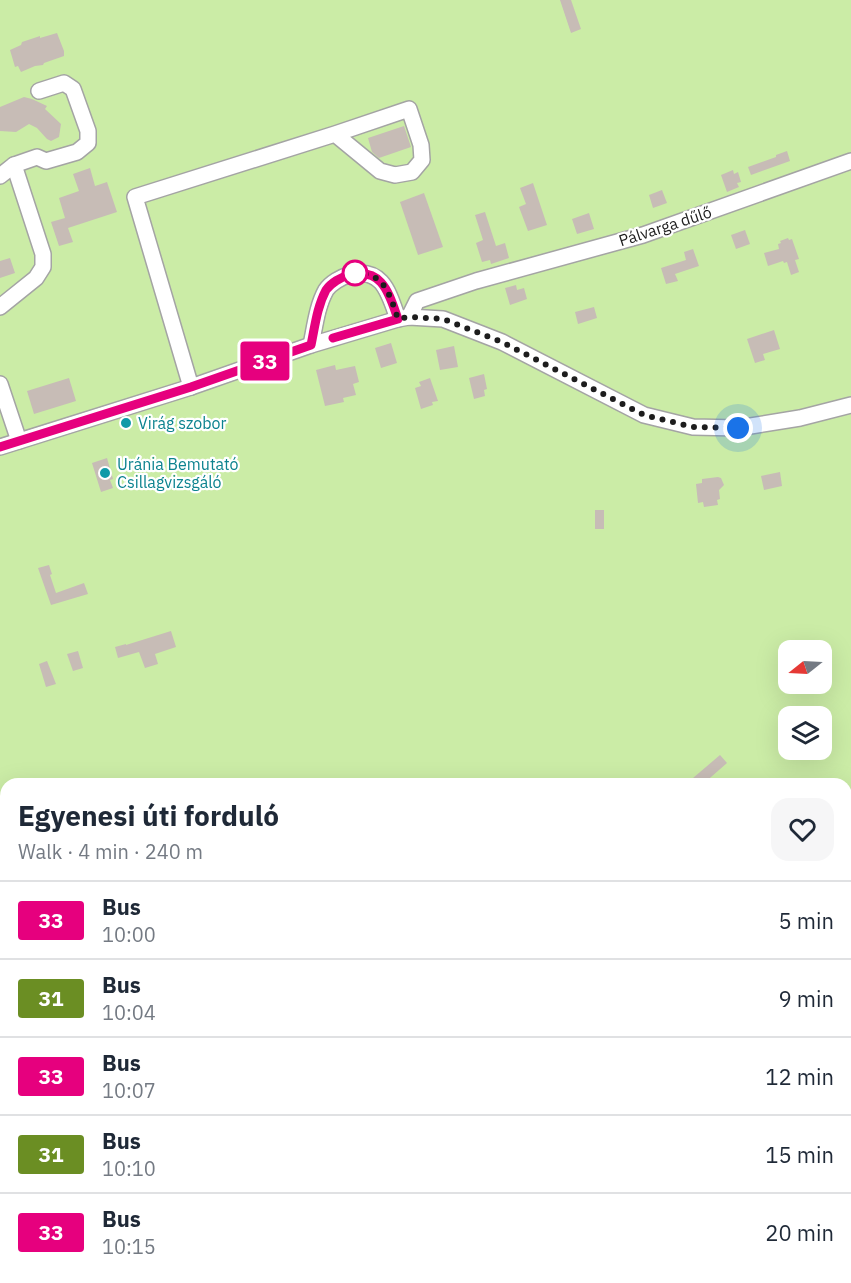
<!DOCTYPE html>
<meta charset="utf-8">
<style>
:root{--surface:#fff;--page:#f6f6f7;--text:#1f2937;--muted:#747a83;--line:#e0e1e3}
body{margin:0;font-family:"IBM Plex Sans",sans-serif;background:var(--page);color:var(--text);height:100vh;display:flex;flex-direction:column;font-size:22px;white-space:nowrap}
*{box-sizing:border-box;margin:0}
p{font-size:20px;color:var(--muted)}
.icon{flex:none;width:33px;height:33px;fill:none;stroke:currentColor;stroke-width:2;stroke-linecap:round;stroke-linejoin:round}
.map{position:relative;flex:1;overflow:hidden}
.side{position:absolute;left:0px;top:778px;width:852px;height:506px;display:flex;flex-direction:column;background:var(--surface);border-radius:18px 18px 0 0;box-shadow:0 6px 24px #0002}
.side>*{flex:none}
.badge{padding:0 12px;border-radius:4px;font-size:21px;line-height:39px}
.needle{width:39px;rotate:252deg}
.tools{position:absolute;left:778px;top:640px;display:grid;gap:12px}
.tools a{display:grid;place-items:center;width:54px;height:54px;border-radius:12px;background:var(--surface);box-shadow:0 6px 24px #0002;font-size:30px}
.you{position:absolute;width:30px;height:30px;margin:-15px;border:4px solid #fff;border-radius:50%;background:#1a73e8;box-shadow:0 0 0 9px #1a73e833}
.map>.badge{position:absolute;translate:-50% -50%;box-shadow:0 0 0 3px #fff}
.round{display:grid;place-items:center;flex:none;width:63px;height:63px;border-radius:18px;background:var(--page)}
.head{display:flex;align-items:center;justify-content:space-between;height:102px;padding:0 18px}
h1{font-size:28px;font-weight:700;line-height:45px}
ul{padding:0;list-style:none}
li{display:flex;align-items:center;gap:18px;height:78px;padding:0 18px;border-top:2px solid var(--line)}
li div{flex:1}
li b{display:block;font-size:22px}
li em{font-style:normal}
li .badge{min-width:66px;font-weight:700;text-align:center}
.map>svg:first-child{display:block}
.grass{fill:#cbeca6;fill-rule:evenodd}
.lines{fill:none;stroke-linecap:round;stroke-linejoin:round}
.stream{stroke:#a1d3df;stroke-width:4}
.building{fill:#c7bcb6}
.minor-casing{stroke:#a4a4a4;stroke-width:18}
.minor{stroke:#fff;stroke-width:15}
.line-casing{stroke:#fff;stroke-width:14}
.line{stroke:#e6007e;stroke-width:9}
.walk{stroke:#1d1d1d;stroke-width:6;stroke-dasharray:0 10.8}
.stop-dot{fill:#fff;stroke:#e6007e;stroke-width:3}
.culture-dot{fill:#0f9aa8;stroke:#fff;stroke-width:2}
.labels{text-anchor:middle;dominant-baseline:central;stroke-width:4.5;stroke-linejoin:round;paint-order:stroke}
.street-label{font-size:16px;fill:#1d1d1d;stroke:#fff}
.culture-label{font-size:16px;fill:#0d838f;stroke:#fff;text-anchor:start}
</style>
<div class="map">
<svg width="851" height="1283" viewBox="0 0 851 1283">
<rect width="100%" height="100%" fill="#efeae3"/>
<path class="grass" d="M0,0H851V1283H0ZM789,651H822V684H789ZM789,717H822V750H789ZM6,784H846V1278H6Z"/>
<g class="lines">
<g class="stream">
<path d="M846,1065L851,1062"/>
<path d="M688,1283L691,1278"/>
</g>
</g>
<g class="building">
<path d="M560,0H571L581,29L571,33Z"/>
<path d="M57,33L64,51V56L44,63L43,65L35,66L21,72L18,66L15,67L10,50L21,45L22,42L40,36V38Z"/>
<path d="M24,97L32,99L47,106L45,109L61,124L59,137L51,141L47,139L37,128L29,124L16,132L0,131V107Z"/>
<path d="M404,126L411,147L379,158L372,152L368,138Z"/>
<path d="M787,151L790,161L751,175L748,167L776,157V155Z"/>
<path d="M90,168L95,186L107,182L117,212L68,228L73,242L59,246L51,222L65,218L59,198L79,191L73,174Z"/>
<path d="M733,170L734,174L738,172L741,182L737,183L739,187L727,192L721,175Z"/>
<path d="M533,183L547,225L528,231L519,207L526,204L520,188Z"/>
<path d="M662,190L667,203L653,208L649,195Z"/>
<path d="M424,193L443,247L418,255L400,202Z"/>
<path d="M485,212L496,246L505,243L509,258L491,264L490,260L482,262L476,243L483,240L475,215Z"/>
<path d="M589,213L594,229L577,234L572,219Z"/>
<path d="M745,230L750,244L736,249L731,235Z"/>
<path d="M788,238L789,240L792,239L799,259L795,260L799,272L791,275L787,262L784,263L783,261L768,266L764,253L779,249L778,244L781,243L780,241Z"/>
<path d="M693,249L699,266L675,274L678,281L666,284L661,268L686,260L684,252Z"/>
<path d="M10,258L15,273L0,278V261Z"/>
<path d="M516,285L517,290L524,288L527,299L510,305L505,288Z"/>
<path d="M594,307L597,318L578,324L575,312Z"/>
<path d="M774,330L780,349L763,354L765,360L755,363L747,339Z"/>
<path d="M391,343L397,363L381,368L375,348Z"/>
<path d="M454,346L458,367L440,370L436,350Z"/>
<path d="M335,365L336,370L355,366L359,382L353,384L356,395L343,398L344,402L325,406L316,370Z"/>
<path d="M484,374L487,389L484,390L485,396L474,399L469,378Z"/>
<path d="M69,378L76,401L34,414L27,391Z"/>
<path d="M430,378L438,401L432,402L433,405L421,409L415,388L421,386L419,382Z"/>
<path d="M107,458L113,479L110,480L113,488L101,492L92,463Z"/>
<path d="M780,472L782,486L764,490L761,476Z"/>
<path d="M718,477L721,478L724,485L719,490L720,499L717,500L718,505L704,507L703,502L698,503L696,484L702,483V479Z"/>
<rect x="595" y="510" width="9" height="19"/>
<path d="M49,565L52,574L50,575L56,593L84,583L88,594L51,605L38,568Z"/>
<path d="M171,631L176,647L155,654L158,664L145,668L139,652L118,658L115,647L126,644V645Z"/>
<path d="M78,651L83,668L73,671L67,654Z"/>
<path d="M47,661L56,684L46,687L39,664Z"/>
<path d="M720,755L727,763L703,784H686Z"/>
</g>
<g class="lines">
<g class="minor-casing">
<g id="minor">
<path d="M0,176L14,165L37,157L46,161L77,152L88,143V131L73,89L64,83L39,91"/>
<path d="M0,307L36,278L43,267V254L14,165"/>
<path d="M409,317L417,301L476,281L643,235L851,161"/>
<path d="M311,345C315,326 317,306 326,290C331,283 341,277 349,275C383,266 389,294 398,319"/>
<path d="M0,384L19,441"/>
<path d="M191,387L135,197L335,134L409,109L421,145L422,160L412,172L395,175L380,171L335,134"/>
<path d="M0,447L191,387L311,345L398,319L409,317L443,319L502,342L644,415L693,427L738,428L800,418L851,405"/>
</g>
</g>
<use href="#minor" class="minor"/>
</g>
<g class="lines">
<g class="line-casing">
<path id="line" d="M0,447L191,387L311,345C315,326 317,307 326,290C331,283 341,277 349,275C383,267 389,294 398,319L333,338"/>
</g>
<use href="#line" class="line"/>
<path class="walk" d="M355,273C385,272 390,296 398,319L409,317L443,319L502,342L644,415L693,427L738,428"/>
</g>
<circle class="stop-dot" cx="355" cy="273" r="12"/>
<g class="culture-dot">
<circle cx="126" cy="423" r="6"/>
<circle cx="105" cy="473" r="6"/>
</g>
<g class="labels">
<g class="street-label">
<text transform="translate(665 226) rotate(-18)">Pálvarga dűlő</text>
</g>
<g class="culture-label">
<text x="138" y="423">Virág szobor</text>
<text x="117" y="464">Uránia Bemutató<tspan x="117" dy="18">Csillagvizsgáló</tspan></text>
</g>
</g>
</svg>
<div class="tools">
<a><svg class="needle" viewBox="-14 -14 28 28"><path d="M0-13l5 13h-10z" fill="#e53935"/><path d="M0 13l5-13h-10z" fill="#747a83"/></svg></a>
<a><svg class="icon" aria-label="layers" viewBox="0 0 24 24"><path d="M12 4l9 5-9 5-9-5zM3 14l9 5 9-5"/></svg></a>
</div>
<div class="you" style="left:738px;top:428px"></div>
<b class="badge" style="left:265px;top:361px;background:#e6007e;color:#fff">33</b>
<section class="side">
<div class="head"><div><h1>Egyenesi úti forduló</h1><p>Walk · 4 min · 240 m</p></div><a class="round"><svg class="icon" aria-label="heart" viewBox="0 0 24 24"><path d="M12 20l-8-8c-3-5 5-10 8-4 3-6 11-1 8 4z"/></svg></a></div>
<ul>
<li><span class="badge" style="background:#e6007e;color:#fff">33</span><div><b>Bus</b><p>10:00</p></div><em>5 min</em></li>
<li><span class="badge" style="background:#6b8e23;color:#fff">31</span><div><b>Bus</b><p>10:04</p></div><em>9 min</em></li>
<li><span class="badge" style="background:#e6007e;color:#fff">33</span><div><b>Bus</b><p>10:07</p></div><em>12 min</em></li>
<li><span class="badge" style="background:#6b8e23;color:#fff">31</span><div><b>Bus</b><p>10:10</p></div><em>15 min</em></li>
<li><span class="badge" style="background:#e6007e;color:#fff">33</span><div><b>Bus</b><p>10:15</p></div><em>20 min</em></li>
</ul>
</section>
</div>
